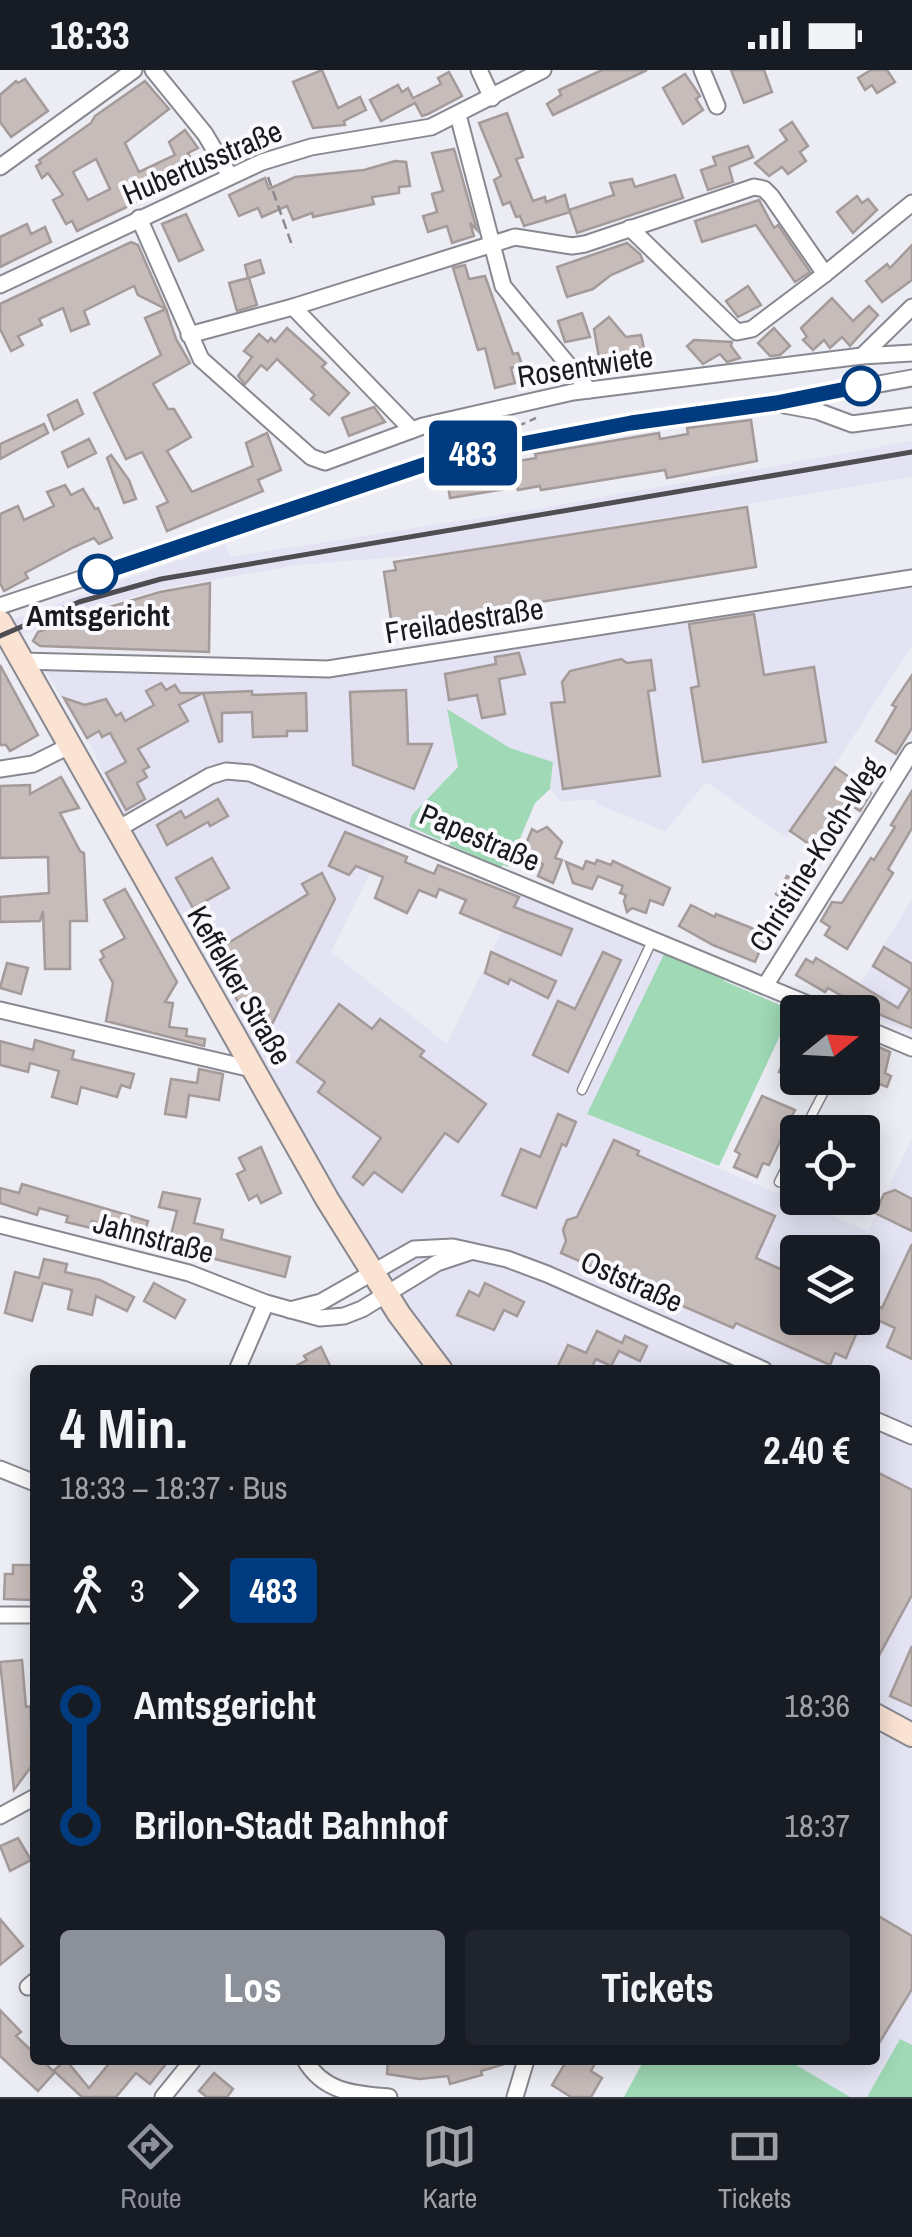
<!DOCTYPE html>
<html lang="de">
<meta charset="utf-8">
<style>
:root{--surface:#171b24;--page:#20242c;--text:#f1f3f6;--muted:#9ea1a6;--line:#363941;--accent:#8c9099}
body{margin:0;font-family:"Archivo Narrow",sans-serif;background:var(--page);color:var(--text);height:100vh;display:flex;flex-direction:column;font-size:38px;white-space:nowrap}
*{box-sizing:border-box;margin:0}
p{font-size:32px;color:var(--muted)}
.icon{flex:none;width:55px;height:55px;fill:none;stroke:currentColor;stroke-width:2;stroke-linecap:round;stroke-linejoin:round}
.map{position:relative;flex:1;overflow:hidden}
.panel{position:absolute;left:30px;top:1295px;width:850px;height:700px;display:flex;flex-direction:column;background:var(--surface);border-radius:10px;box-shadow:0 5px 25px #0003}
.panel>*{flex:none}
.badge{padding:0 20px;border-radius:8px;font-size:35px;line-height:65px}
.needle{width:65px;rotate:72deg}
.controls{position:absolute;left:780px;top:925px;display:grid;gap:20px}
.controls a{display:grid;place-items:center;width:100px;height:100px;border-radius:10px;background:var(--surface);box-shadow:0 5px 25px #0003;font-size:50px}
.map>.badge{position:absolute;translate:-50% -50%;box-shadow:0 0 0 5px #fff}
.legs{display:flex;align-items:center;gap:15px;height:110px;padding:0 30px;font-size:32px}
.legs p{margin-inline-start:auto}
.summary{display:flex;align-items:center;justify-content:space-between;height:170px;padding:0 30px}
h1{font-size:55px;font-weight:800;line-height:75px}
.cta{display:flex;gap:20px;margin-top:auto;padding:20px 30px}
.cta a{flex:1;height:115px;border-radius:10px;background:var(--accent);color:#fff;font-size:40px;font-weight:800;line-height:115px;text-align:center}
.cta a+a{background:var(--page);color:var(--text)}
ul{padding:0 30px;list-style:none}
li{display:flex;align-items:center;gap:35px;height:120px;font-size:38px}
li i{display:grid;place-items:center;width:15px;height:100%;margin:0 12px;background:currentColor}
li i::after{content:'';width:25px;height:25px;margin:-12px;border:8px solid;border-radius:50%;background:var(--surface)}
li p{margin-inline-start:auto}
li:first-child i{background:linear-gradient(#0000 50%,currentColor 0)}
li:last-child i{background:linear-gradient(currentColor 50%,#0000 0)}
.status{display:flex;justify-content:space-between;align-items:center;height:70px;padding:0 50px;background:var(--surface);direction:ltr}
.status svg{height:28px;fill:currentColor}
.dock{display:flex;justify-content:space-around;align-items:center;height:140px;border-top:2px solid var(--line);background:var(--surface);font-size:28px;color:var(--muted)}
.dock a{display:grid;justify-items:center;gap:5px}
.dock .active{color:var(--accent)}
.map>svg:first-child{display:block}
.built{fill:#e3e3f3;fill-rule:evenodd}
.green{fill:#9fd9b6}
.building{fill:#c6bcba;stroke:#a49a99;stroke-width:2.5;fill-rule:evenodd}
.lines{fill:none;stroke-linecap:round;stroke-linejoin:round}
.lane-casing{stroke:#888890;stroke-width:11}
.street-casing{stroke:#888890;stroke-width:19}
.secondary-casing{stroke:#888890;stroke-width:26}
.path{stroke:#89898e;stroke-width:2.5;stroke-dasharray:10 5;stroke-linecap:butt}
.lane{stroke:#fff;stroke-width:8}
.street{stroke:#fff;stroke-width:15}
.secondary{stroke:#fbe3d4;stroke-width:22}
.rail{stroke:#4e4e52;stroke-width:5}
.line-1-casing{stroke:#fff;stroke-width:22}
.line-1{stroke:#003b80;stroke-width:15}
.stop-1-dot{fill:#fff;stroke:#003b80;stroke-width:5}
.labels{text-anchor:middle;dominant-baseline:central;stroke-width:8;stroke-linejoin:round;paint-order:stroke}
.street-label{font-size:30px;fill:#1a1a1c;stroke:#f9f9fe}
.stop-label{font-size:30px;font-weight:bold;fill:#1a1a1c;stroke:#f9f9fe}
</style>
<div class="status"><b>18:33</b><svg viewBox="0 0 49 12"><path d="M0 12V9h3v3zM5 12V6h3v6zM10 12V3h3v9zM15 12V0h3v12zM26 1h20v11H26zM47 4h2v5h-2z"/></svg></div>
<div class="map">
<svg width="912" height="2027" viewBox="0 0 912 2027">
<rect width="100%" height="100%" fill="#ececf4"/>
<g class="built">
<path d="M912,371V407L456,482L298,495L170,517L90,539L19,566L11,550L225,474L230,487L542,438Z"/>
<path d="M912,518V576L787,768L706,712L665,761L596,734L594,729L562,732L550,719L553,692L510,678L447,640L458,697L412,745L409,756L422,762L388,767L331,882L447,974L521,822L666,880L588,1044L868,1161L912,1068V1975L900,1969L867,2027H850L788,1990H875V1300H457L384,1219L138,791L95,683L41,594L265,606H336ZM798,1182H862V1248H798Z"/>
<path d="M912,829V963L847,936Z"/>
</g>
<g class="green">
<path d="M447,639L510,678L553,692L550,719L535,733L508,797L503,795L500,798L409,756L412,745L458,697Z"/>
<path d="M666,880L724,908V911L792,940L719,1096L587,1044Z"/>
<path d="M900,1969L912,1975V2027H867Z"/>
<path d="M644,1990H788L850,2027H624Z"/>
</g>
<g class="building">
<path d="M322,0L338,38L360,27L366,40L344,51L345,55L313,58L293,12Z"/>
<path d="M602,0H647L553,45L547,34L561,25L559,20Z"/>
<path d="M731,0H764L772,22L744,33Z"/>
<path d="M871,0H887L895,12L877,23L872,15L865,20L858,8Z"/>
<path d="M449,2L462,26L428,44L422,46L415,33L381,51L370,30L398,15L402,22L408,18L413,28L441,14L438,8Z"/>
<path d="M685,4L700,26L696,29L703,40L683,54L663,18Z"/>
<path d="M25,9L48,41L11,67L0,52V25L16,11L18,13Z"/>
<path d="M145,11L169,39L125,73L139,102L175,85L169,72L185,60L198,78L188,83L197,103L77,161L72,151L66,154L53,130L63,125L48,103L42,108L36,96L41,93L39,90L91,53L95,46ZM96,89L110,119L88,130L73,102Z"/>
<path d="M507,43L523,87L516,89L533,131L545,127L546,132L565,125L569,140L614,125L610,113L632,109L635,117L675,105L683,128L577,163L570,142L524,156L520,146L516,147L510,132L503,135L494,110L501,106L479,53Z"/>
<path d="M792,52L808,76L800,82L806,91L788,104L782,97L769,106L755,93L787,70L780,60Z"/>
<path d="M748,76L753,87L729,97L733,112L708,120L701,100L716,95L713,87Z"/>
<path d="M454,79L477,160L470,153L474,166L452,173L447,156L428,162L423,146L437,142L432,124L443,121L432,83Z"/>
<path d="M395,91L406,92L410,116L399,117V123L372,127L374,134L322,145L313,147L312,143L293,150L287,136L262,147L258,138L239,146L229,125L265,108L269,119L295,107L364,100Z"/>
<path d="M857,126L862,133L868,129L877,140L853,163L837,142Z"/>
<path d="M759,130L774,158L778,155L810,202L795,212L756,155L702,172L695,151Z"/>
<path d="M186,144L203,180L179,191L162,154Z"/>
<path d="M27,154L31,164L45,157L51,172L0,197V167Z"/>
<path d="M131,172L138,175L166,239L138,225L134,216L84,241L89,254L71,261L63,238L39,249L42,255L18,266L23,275L11,281L0,259V234Z"/>
<path d="M627,173L640,184L643,191L611,205L593,219L567,227L557,197Z"/>
<path d="M912,175V210L882,232L866,211L887,194L890,198Z"/>
<path d="M260,190L264,203L249,208L257,235L237,241L229,213L248,208L245,195Z"/>
<path d="M465,195L469,209L485,206L513,284L518,283L522,295L511,298L515,313L495,318L485,278L478,280L453,198Z"/>
<path d="M748,216L761,235L738,247L726,231Z"/>
<path d="M832,228L853,251L869,236L878,245L850,276L842,267L830,278L824,270L813,280L803,270L807,267L801,258Z"/>
<path d="M166,239L176,269L190,293L153,314L168,339H174L191,367L167,381L192,422L253,396L246,373L267,363L281,400L258,410L263,421L167,461L157,437L168,432L142,382L126,389L94,323L161,285L145,248Z"/>
<path d="M582,243L590,267L565,272L558,251Z"/>
<path d="M609,247L626,267L641,265L645,283L629,286L631,294L601,299L594,259Z"/>
<path d="M287,258L326,293L322,297L349,323L329,345L311,329L315,325L277,289L267,300L261,295L245,314L238,306L252,287L244,281L259,264L268,272L271,268L275,272Z"/>
<path d="M774,258L790,276L780,285L770,286L758,273Z"/>
<path d="M694,270L732,272L731,276L740,288L727,292L720,284L703,294L687,276Z"/>
<path d="M77,330L83,344L54,360L48,345Z"/>
<path d="M374,337L385,352L349,366L342,348Z"/>
<path d="M751,350L757,391L667,408L665,400L541,420L540,416L518,420L517,417L450,428L447,409L455,408L454,402L536,388L535,384L659,363L660,369L688,364L687,358Z"/>
<path d="M44,354L48,363L0,389V374Z"/>
<path d="M89,369L96,383L68,397L62,382Z"/>
<path d="M111,385L129,410L136,429L124,433L107,388Z"/>
<path d="M65,415L71,425L83,419L95,439L98,438L112,468L99,474L94,468L74,477L25,503L28,508L4,521L0,513V444L18,436L24,450L54,436L47,422Z"/>
<path d="M747,437L756,497L392,556L384,502L396,500L394,492Z"/>
<path d="M210,513L209,582L40,576L33,571L38,562L86,544L160,522Z"/>
<path d="M754,544L764,605L814,597L826,672L703,692L691,618L699,616L689,554Z"/>
<path d="M519,583L525,604L499,609L505,644L482,648L477,625L449,630L445,604L496,594L495,587Z"/>
<path d="M621,589L627,593L651,590L655,620L648,621L660,706L563,719L551,633L565,632L562,612L570,601Z"/>
<path d="M0,595L38,665L10,681L6,675H0Z"/>
<path d="M912,605V658L896,684L876,671L896,637L892,635Z"/>
<path d="M161,613L166,620L175,615L180,623H203L179,635L188,651L138,679L149,697L143,700L147,707L137,713L145,729L126,740L106,703L126,692L110,663L102,667L99,661L87,668L64,628L85,635L106,629L116,646L121,643L125,651L154,635L146,621Z"/>
<path d="M406,620L408,674H432L414,719L353,695L350,622Z"/>
<path d="M252,621V625L306,623L307,661H287V666L253,667L252,642L222,643V671L219,672L203,623Z"/>
<path d="M835,697L871,723L860,741L849,734L832,759L836,762L822,783L790,761Z"/>
<path d="M61,707L79,738L60,743L80,781L84,783L87,851H70V899H45L43,841L40,851L0,852V827L49,823L48,787L0,788V716L30,715V724Z"/>
<path d="M912,721V758L888,799L893,803L847,879L825,865L830,857L821,851L832,832L842,833L871,788L874,790L895,757L891,755Z"/>
<path d="M218,729L228,746L210,756L208,752L167,775L157,755L181,741L185,748Z"/>
<path d="M547,757L562,772L555,788L562,790L553,813L538,806L543,794L522,784L532,759L537,762Z"/>
<path d="M345,762L407,787L405,792L434,804L438,795L519,827L514,837L572,859L561,885L460,843L466,830L439,819L436,827L419,820L407,843L375,828L383,807L356,796L349,805L329,796Z"/>
<path d="M212,788L229,818L193,838L176,808Z"/>
<path d="M597,790L611,795L613,791L670,818L663,835L650,830L646,843L632,838L627,842L624,831L626,825L620,823L623,816L598,806L592,819L573,813L566,792L583,799L586,791L595,794Z"/>
<path d="M322,803L335,829L262,974L214,889L217,880L308,824L302,814Z"/>
<path d="M787,806L805,817L793,835L776,824Z"/>
<path d="M125,819L177,912L165,932L173,933L169,957L187,959L186,966L205,969L204,976L106,951L113,913L100,890L104,887L101,881L125,868L104,830Z"/>
<path d="M691,835L715,847L716,844L767,864L755,892L713,875L679,856Z"/>
<path d="M884,877L912,894V958L857,935L828,918L825,922L796,905L806,889L813,893L816,888L898,938L910,919L873,896Z"/>
<path d="M491,882L556,911L548,928L510,909L508,914L485,903Z"/>
<path d="M603,882L621,890L568,1002L533,985L558,931L575,939Z"/>
<path d="M7,893L28,898L21,924L0,918Z"/>
<path d="M339,934L372,959L380,949L424,981L420,986L486,1034L458,1072L445,1063L402,1122L374,1102L363,1115L353,1107L381,1068L318,1022L325,1012L297,992Z"/>
<path d="M797,957H798V1010L779,1002Z"/>
<path d="M35,970L74,981L72,989L134,1004L130,1018L121,1015L117,1027L81,1017L77,1034L52,1027L59,1001L30,993L28,1002L0,995V971L33,980Z"/>
<path d="M865,971L890,982L885,1003L891,1006L887,1017L874,1012L877,1006L862,1000Z"/>
<path d="M199,999L223,1004L219,1030L189,1025L186,1047L165,1044L171,1009L197,1013Z"/>
<path d="M762,1026L795,1040L769,1095L763,1093L757,1107L734,1097L740,1084L735,1081Z"/>
<path d="M558,1044L576,1052L566,1076L562,1074L536,1138L502,1125L521,1079L540,1087Z"/>
<path d="M614,1070L639,1081L637,1085L775,1146L756,1188L780,1199L783,1194L798,1201V1248H863L846,1288L835,1283L830,1295L736,1253L733,1258L561,1183L566,1171L563,1160L567,1150L577,1147Z"/>
<path d="M261,1077L281,1123L261,1133L257,1125L249,1130L237,1104L245,1100L239,1088Z"/>
<path d="M22,1114L148,1151L142,1171L116,1164L118,1158L92,1151L91,1158L66,1152L68,1146L39,1138L37,1145L0,1133V1118L19,1123Z"/>
<path d="M895,1120L912,1129V1161L875,1143L884,1124Z"/>
<path d="M163,1122L200,1129L194,1153L223,1160L221,1169L290,1187L285,1207L168,1177L177,1141L159,1137Z"/>
<path d="M912,1174V1289L887,1277L895,1258L862,1243V1229L882,1238Z"/>
<path d="M44,1189L67,1194L65,1202L100,1210L134,1227L127,1241L96,1226L92,1245L68,1239L72,1220L43,1213L32,1251L5,1243L15,1202L39,1208Z"/>
<path d="M154,1213L185,1230L175,1248L144,1231Z"/>
<path d="M485,1213L524,1232L517,1246L504,1240L494,1260L457,1245L469,1221L479,1226Z"/>
<path d="M597,1261L622,1273L625,1266L647,1276L640,1291L619,1281L611,1296L596,1289L590,1300H556L568,1275L586,1283Z"/>
<path d="M321,1277L332,1300H288L307,1290L304,1286Z"/>
<path d="M875,1401L912,1420V1525L875,1593Z"/>
<path d="M13,1495H32V1530L4,1529L5,1504H13Z"/>
<path d="M912,1576V1636L890,1626Z"/>
<path d="M22,1590L26,1637L30,1636L33,1694L14,1720L0,1592Z"/>
<path d="M18,1768L31,1790L10,1801L0,1776Z"/>
<path d="M875,1844L912,1866V1919L875,1980Z"/>
<path d="M0,1849L23,1876L0,1895Z"/>
<path d="M0,1940L21,1962L16,1966L35,1984V1990H42L53,2001L66,1990L89,2018L112,1990H169L150,2014L136,2003L116,2027H82L55,2002L38,2021L0,1986Z"/>
<path d="M388,1990H504L505,1994L481,2001L482,2005L450,2014L448,2006L419,2009L387,2004Z"/>
<path d="M567,1990H597L591,2001L602,2008L591,2027H571L552,2015Z"/>
<path d="M214,2003L233,2019L227,2027H207L199,2021Z"/>
</g>
<g class="lines">
<g class="lane-casing">
<g id="lane">
<path d="M582,1020L653,869"/>
<path d="M803,1062L831,1008"/>
<path d="M779,1112L798,1074"/>
</g>
</g>
<g class="street-casing">
<g id="street">
<path d="M153,0L205,64L230,106"/>
<path d="M479,0L492,28"/>
<path d="M702,0L717,36"/>
<path d="M458,45L503,216L589,320"/>
<path d="M0,97L134,0"/>
<path d="M139,148L201,289L311,387L325,392L423,356L573,322L862,286L912,283"/>
<path d="M630,158L737,262L752,259L825,204"/>
<path d="M0,215L262,92L311,77L431,57L543,0"/>
<path d="M293,237L515,167L572,176L585,174L754,117L764,119L771,126L825,204L912,133"/>
<path d="M189,265L293,237L412,360"/>
<path d="M862,286L912,237"/>
<path d="M784,335L817,341L852,354L912,346"/>
<path d="M0,536L438,390L631,353L775,333L912,308"/>
<path d="M21,591L328,599L912,508"/>
<path d="M0,699L33,694L69,676"/>
<path d="M116,760L210,706L226,701L250,703L827,942"/>
<path d="M765,916L912,681"/>
<path d="M0,940L256,1000"/>
<path d="M862,957L912,978"/>
<path d="M0,1155L189,1203L266,1233L320,1248L344,1246L362,1239L437,1193L470,1182"/>
<path d="M290,1240L321,1232L414,1179L453,1177L507,1189L547,1204L764,1300"/>
<path d="M237,1300L266,1233"/>
<path d="M875,1350L912,1366"/>
<path d="M0,1399L35,1413"/>
<path d="M0,1545H35"/>
<path d="M0,1746L35,1727"/>
<path d="M28,1917L35,1911"/>
<path d="M305,1990C324,2023 356,2024 389,2027"/>
<path d="M163,2027L193,1990"/>
<path d="M515,2027L526,1990"/>
</g>
</g>
<g class="secondary-casing">
<g id="secondary">
<path d="M0,552L327,1129L399,1244L441,1300"/>
<path d="M875,1645L912,1665"/>
</g>
</g>
<g class="path">
<path d="M268,107L293,178"/>
<path d="M516,357L536,348"/>
</g>
<use href="#lane" class="lane"/>
<use href="#street" class="street"/>
<use href="#secondary" class="secondary"/>
<path class="rail" d="M0,566L79,532L161,509L912,382"/>
</g>
<g class="lines">
<g class="line-1-casing">
<path id="line-1" d="M98,504L438,390L631,353L776,333L861,316"/>
</g>
<use href="#line-1" class="line-1"/>
</g>
<g class="stop-1-dot">
<circle cx="861" cy="316" r="18"/>
<circle cx="98" cy="504" r="18"/>
</g>
<g class="labels">
<g class="street-label">
<text transform="translate(202 92) rotate(-23)">Hubertusstraße</text>
<text transform="translate(585 296) rotate(-9)">Rosentwiete</text>
<text transform="translate(464 550) rotate(-9)">Freiladestraße</text>
<text transform="translate(480 767) rotate(23)">Papestraße</text>
<text transform="translate(815 784) rotate(-58)">Christine-Koch-Weg</text>
<text transform="translate(240 915) rotate(60)">Keffelker Straße</text>
<text transform="translate(154 1167) rotate(15)">Jahnstraße</text>
<text transform="translate(632 1211) rotate(24)">Oststraße</text>
</g>
<g class="stop-label">
<text x="98" y="545">Amtsgericht</text>
</g>
</g>
</svg>
<div class="controls">
<a><svg class="needle" viewBox="-14 -14 28 28"><path d="M0-13l5 13h-10z" fill="#e53935"/><path d="M0 13l5-13h-10z" fill="#9ea1a6"/></svg></a>
<a><svg class="icon" aria-label="locate" viewBox="0 0 24 24"><circle cx="12" cy="12" r="6"/><path d="M12 2v4M12 18v4M2 12h4M18 12h4"/></svg></a>
<a><svg class="icon" aria-label="layers" viewBox="0 0 24 24"><path d="M12 4l9 5-9 5-9-5zM3 14l9 5 9-5"/></svg></a>
</div>
<b class="badge" style="left:473px;top:383px;background:#003b80;color:#fff">483</b>
<section class="panel">
<div class="summary"><div><h1>4 Min.</h1><p>18:33 – 18:37 · Bus</p></div><b>2.40 €</b></div>
<div class="legs"><svg class="icon" aria-label="walk" viewBox="0 0 24 24"><circle cx="13" cy="4" r="2"/><path d="M13 8l-2 6 4 7M11 14l-3 7M7 12l3-4h3l4 4"/></svg>3<svg class="icon" aria-label="forward" viewBox="0 0 24 24"><path d="M9 5l7 7-7 7"/></svg><b class="badge" style="background:#003b80;color:#fff">483</b></div>
<ul>
<li><i style="color:#003b80"></i><b>Amtsgericht</b><p>18:36</p></li>
<li><i style="color:#003b80"></i><b>Brilon-Stadt Bahnhof</b><p>18:37</p></li>
</ul>
<div class="cta"><a>Los</a><a>Tickets</a></div>
</section>
</div>
<nav class="dock">
<a class="active"><svg class="icon" aria-label="directions" viewBox="0 0 24 24"><path d="M12 3l9 9-9 9-9-9zM9 14v-3h6M13 9l2 2-2 2"/></svg>Route</a>
<a><svg class="icon" aria-label="map" viewBox="0 0 24 24"><path d="M3 6l6-2 6 2 6-2v14l-6 2-6-2-6 2zM9 4v14M15 6v14"/></svg>Karte</a>
<a><svg class="icon" aria-label="tickets" viewBox="0 0 24 24"><path d="M3 7h18v10H3zM15 7v10"/></svg>Tickets</a>
</nav>
